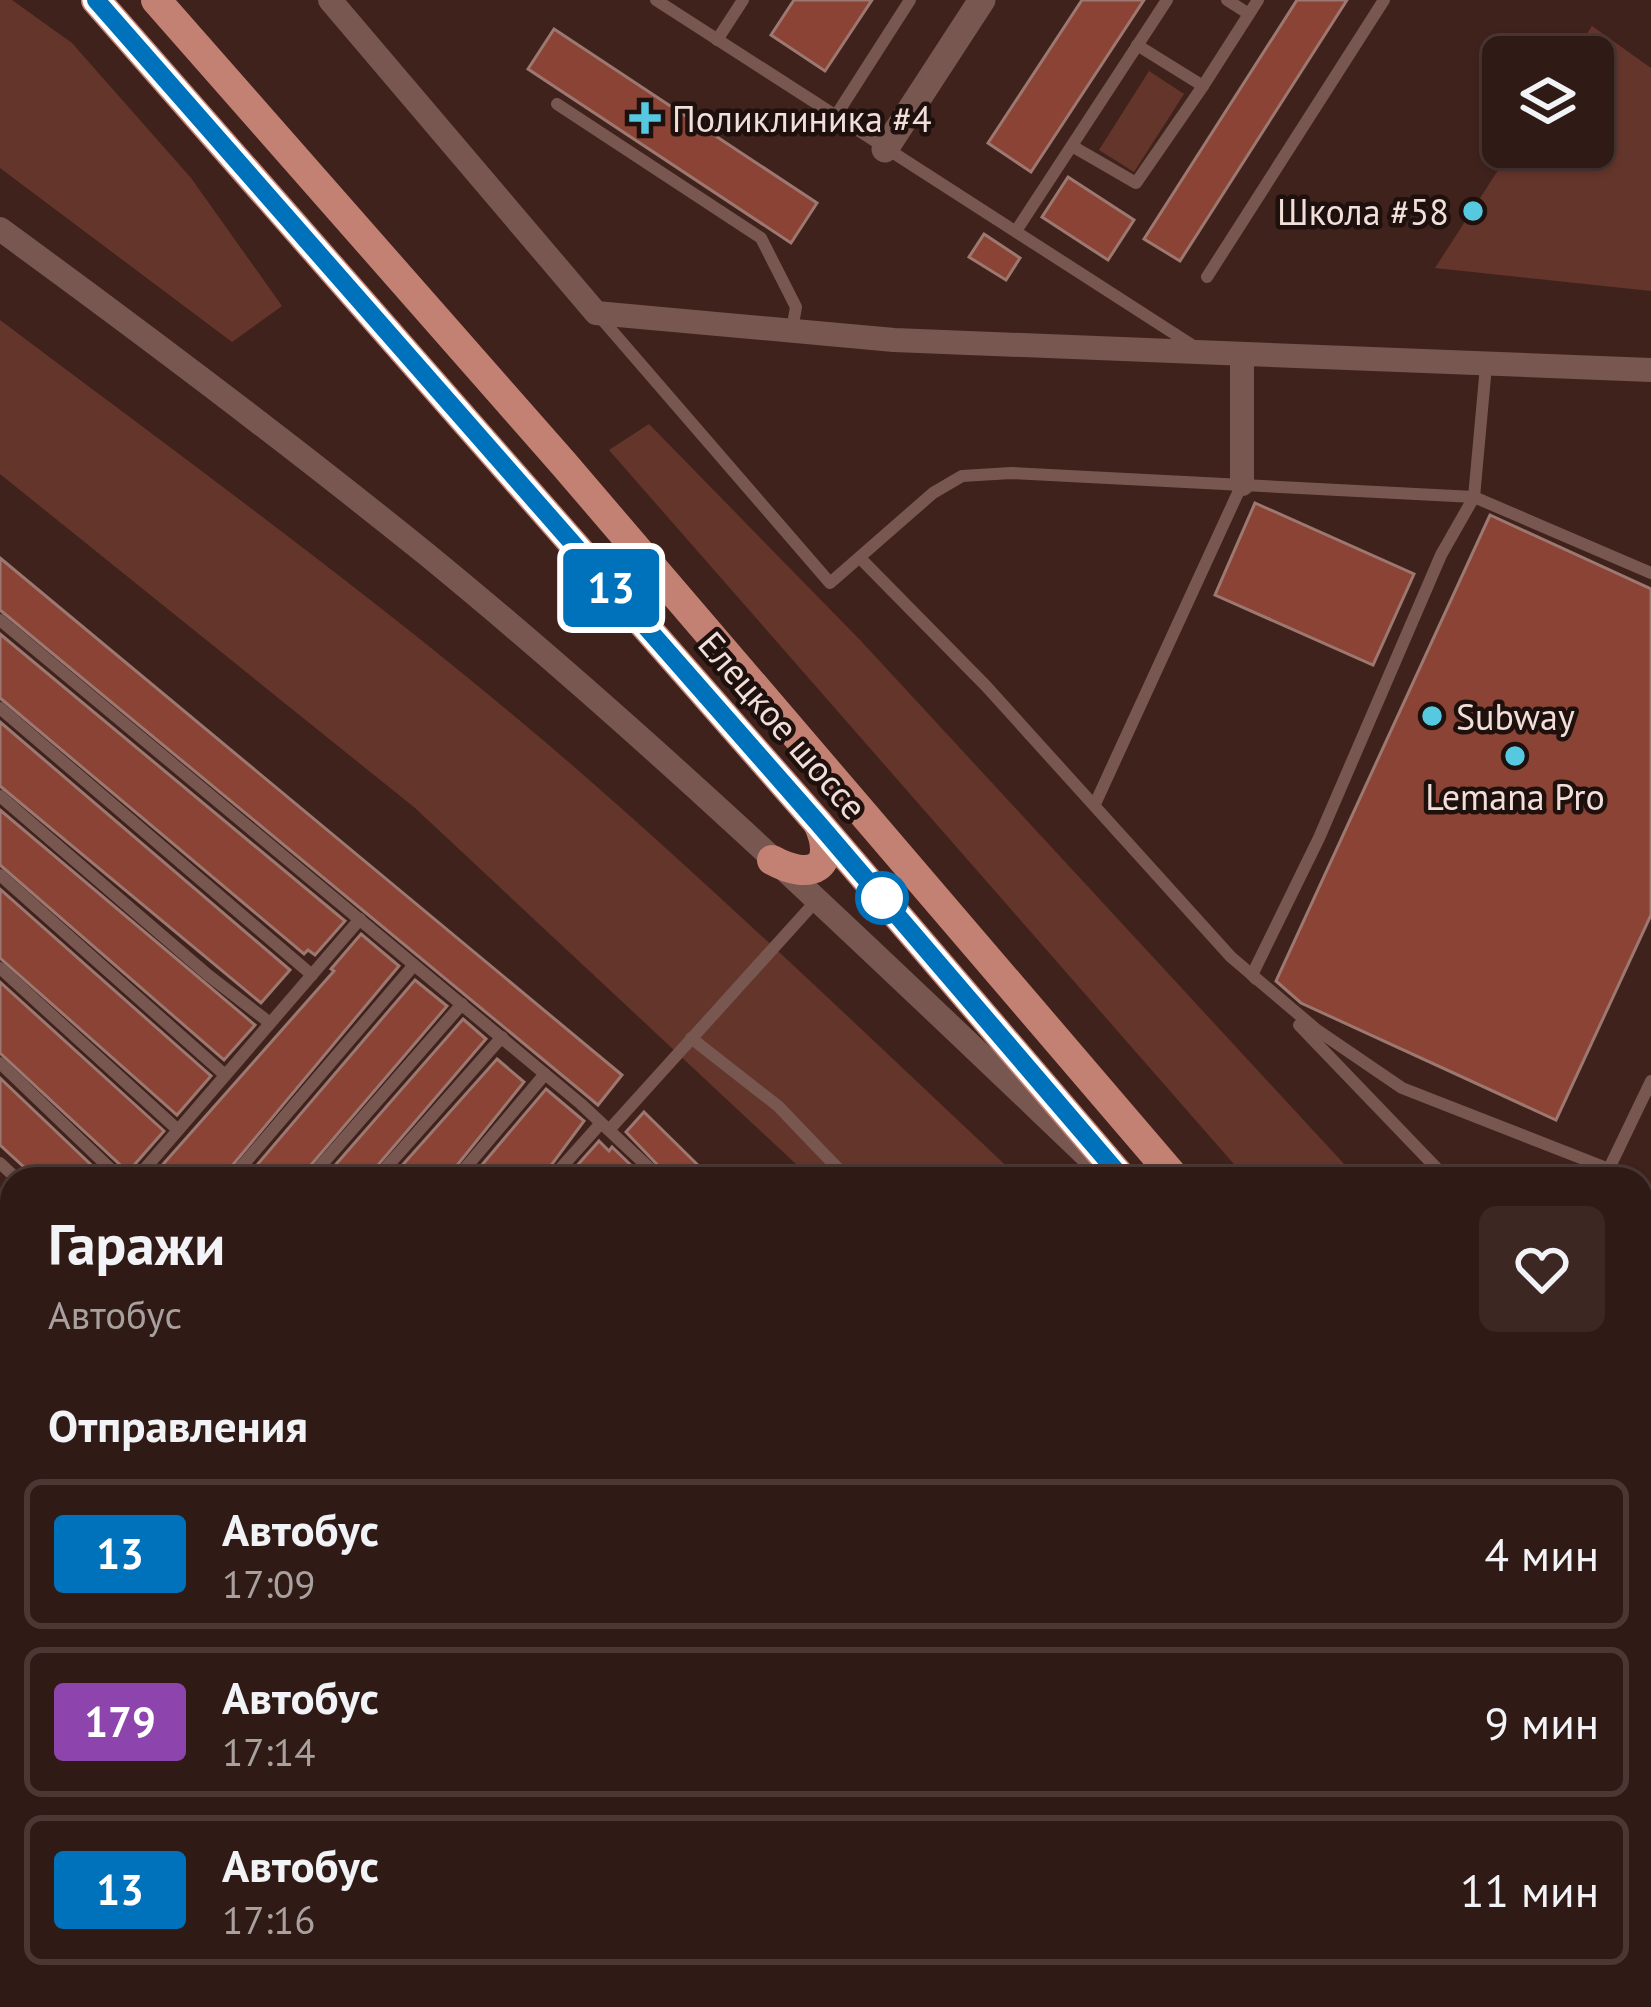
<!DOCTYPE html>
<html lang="ru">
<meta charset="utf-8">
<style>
:root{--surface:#301a15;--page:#3c2722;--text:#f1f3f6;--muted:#a8a1a0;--line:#4b3834}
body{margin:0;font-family:"PT Sans",sans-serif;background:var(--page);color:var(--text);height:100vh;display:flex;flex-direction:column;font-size:45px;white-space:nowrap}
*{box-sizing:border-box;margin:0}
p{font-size:39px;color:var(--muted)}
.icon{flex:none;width:66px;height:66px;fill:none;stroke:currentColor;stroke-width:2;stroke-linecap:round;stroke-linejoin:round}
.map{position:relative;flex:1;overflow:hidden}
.side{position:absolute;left:0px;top:1167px;width:1653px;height:840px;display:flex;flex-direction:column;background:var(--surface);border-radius:36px 36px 0 0;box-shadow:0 3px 9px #0004,0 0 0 3px var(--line)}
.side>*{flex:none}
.badge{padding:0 24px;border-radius:9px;font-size:42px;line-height:78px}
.fabs{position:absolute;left:1482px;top:36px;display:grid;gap:24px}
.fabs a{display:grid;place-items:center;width:132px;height:132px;border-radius:18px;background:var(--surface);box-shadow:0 3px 9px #0004,0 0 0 3px var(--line);font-size:60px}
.map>.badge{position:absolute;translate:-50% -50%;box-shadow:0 0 0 6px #fff}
h2{padding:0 48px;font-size:45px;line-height:108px}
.round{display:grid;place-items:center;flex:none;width:126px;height:126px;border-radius:18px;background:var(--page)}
.summary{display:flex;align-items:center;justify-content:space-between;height:204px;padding:0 48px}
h1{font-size:57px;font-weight:700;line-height:90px}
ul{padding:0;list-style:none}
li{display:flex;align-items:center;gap:36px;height:150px;margin:0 24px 18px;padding:0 24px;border:6px solid var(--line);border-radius:18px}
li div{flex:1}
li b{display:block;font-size:45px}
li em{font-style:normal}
li .badge{min-width:132px;font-weight:700;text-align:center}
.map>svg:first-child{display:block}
.green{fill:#64352b}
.building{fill:#8a4334;stroke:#9c7870;stroke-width:3}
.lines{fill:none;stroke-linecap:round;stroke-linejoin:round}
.service{stroke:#785750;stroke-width:12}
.minor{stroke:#785750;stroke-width:24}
.tertiary{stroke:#785750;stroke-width:27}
.primary{stroke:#c38173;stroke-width:30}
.line-casing{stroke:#fff;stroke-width:27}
.line{stroke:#0072bc;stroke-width:18}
.poi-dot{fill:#56c9e1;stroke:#1d100d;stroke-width:4.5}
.stop-dot{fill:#fff;stroke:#0072bc;stroke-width:6}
.labels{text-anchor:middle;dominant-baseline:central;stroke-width:9;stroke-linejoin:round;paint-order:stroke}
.poi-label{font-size:36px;fill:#f3dfda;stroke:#1d100d;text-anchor:start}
.street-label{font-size:36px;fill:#f3dfda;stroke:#1d100d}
</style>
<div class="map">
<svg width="1651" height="2007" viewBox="0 0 1651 2007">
<rect width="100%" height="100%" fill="#40221c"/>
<g class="green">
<path d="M0,0H12L72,43L191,178L282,306L232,342L0,168Z"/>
<path d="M1592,26L1651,68V291L1435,268L1513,147H1593V57H1572Z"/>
<path d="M1149,71L1184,94L1134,172L1099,150Z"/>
<path d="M0,320C198,469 400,615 587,778C735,908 877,1044 1020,1179H812L415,808L0,474Z"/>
<path d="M649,424L861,641L1358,1179H1247L609,450Z"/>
<path d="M1641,1862L1651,1874V2007H449L459,1995H1641Z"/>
<path d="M0,1909L12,1911V1995H198L212,2007H0Z"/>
</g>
<g class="building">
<path d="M794,0H872L825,71L771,35Z"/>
<path d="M1082,0H1144L1031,172L988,143Z"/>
<path d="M1297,0H1347L1180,261L1144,239Z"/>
<path d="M554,29L817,203L791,243L528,69Z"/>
<path d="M1068,177L1134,220L1108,260L1042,217Z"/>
<path d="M984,234L1020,258L1006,280L969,257Z"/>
<path d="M1255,503L1414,574L1373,665L1215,595Z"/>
<path d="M1490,515L1651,589V915L1556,1120L1301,1003L1276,981Z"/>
<path d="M0,558L622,1075L598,1105L0,610Z"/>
<path d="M0,634L345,921L315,955L308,950L304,954L0,698Z"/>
<path d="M0,722L290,970L261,1003L0,786Z"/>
<path d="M0,810L255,1025L224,1060L0,865Z"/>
<path d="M0,889L211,1076L177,1115L0,958Z"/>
<path d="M361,934L399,966L221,1179H150L334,971L331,969Z"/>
<path d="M415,980L447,1006L299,1179H245Z"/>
<path d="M0,982L164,1131L128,1172L0,1053Z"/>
<path d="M463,1019L486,1039L366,1179H323Z"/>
<path d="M497,1059L524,1082L446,1179H390Z"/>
<path d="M0,1078L106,1179H37L0,1145Z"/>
<path d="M546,1089L584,1121L541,1179H470Z"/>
<path d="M644,1112L712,1179H671L626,1132Z"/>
<path d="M599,1141L609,1151L612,1147L636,1170L628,1179H565Z"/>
</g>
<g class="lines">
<g class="service">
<path d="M656,0L1195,347"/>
<path d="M1227,0L1249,14"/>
<path d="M717,40L743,0"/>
<path d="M1137,45L1203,86L1258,0"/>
<path d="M557,104L761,238L796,307L792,330"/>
<path d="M835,117L910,0"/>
<path d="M1072,146L1136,183L1203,86"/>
<path d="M1016,231L1167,0"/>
<path d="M1207,277L1384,0"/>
<path d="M600,317L830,583L933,493L962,476L1011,473L1474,497L1651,573"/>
<path d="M860,558L986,686L1231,957L1317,1030L1402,1088L1609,1169"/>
<path d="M0,620L581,1104L661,1179"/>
<path d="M0,708L312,975"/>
<path d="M0,796L208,975L270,1023"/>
<path d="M1095,804L1242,484"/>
<path d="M0,875L225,1075"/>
<path d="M0,968L178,1130"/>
<path d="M1256,979L1252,975L1319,838L1441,555L1474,497L1486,366"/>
<path d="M1299,1025L1447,1179"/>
<path d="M691,1038L778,1106L848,1179"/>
<path d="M0,1063L121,1179"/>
<path d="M609,1130L816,901"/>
<path d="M0,1163L17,1179"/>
<path d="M136,1179L360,919"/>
<path d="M231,1179L414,965"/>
<path d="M309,1179L462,1004"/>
<path d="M376,1179L502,1037"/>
<path d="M456,1179L545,1074"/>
<path d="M551,1179L601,1123"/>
<path d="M1604,1179L1651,1081"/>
<path d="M0,1244L12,1255"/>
<path d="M0,1336L12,1323"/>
<path d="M0,1443L12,1429"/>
<path d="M0,1529L12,1516"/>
<path d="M0,1601L12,1587"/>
<path d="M0,1712L8,1704L12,1707"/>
<path d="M0,1879L12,1881"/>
<path d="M222,1995L235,2007"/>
<path d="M358,1995L369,2004L377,1995"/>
<path d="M611,1995L622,2007"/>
<path d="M842,1995L853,2007"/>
<path d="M1071,1995L1081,2007"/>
<path d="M1299,1995L1309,2007"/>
<path d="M1540,1995L1550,2007"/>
<path d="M73,2007L85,1995"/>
<path d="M441,2007L451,1995"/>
</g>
<g class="minor">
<path d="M330,0L596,313L894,340L1651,370"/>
<path d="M0,229C144,334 286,441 425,553C656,742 872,951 1088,1157"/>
<path d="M1242,484V355"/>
<path d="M1641,1670L1651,1657"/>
</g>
<path class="tertiary" d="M885,149L982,0"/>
<g class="primary">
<path d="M96,0L818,823L1123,1179"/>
<path d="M156,0L563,463L1176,1179"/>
<path d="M772,860C810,881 839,869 818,823"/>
<path d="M1641,1705L1651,1717"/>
<path d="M1641,1771L1651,1782"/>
</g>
</g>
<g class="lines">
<g class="line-casing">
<path id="line" d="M96,0L818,823L1123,1179"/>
</g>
<use href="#line" class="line"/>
</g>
<g class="poi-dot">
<path d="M639 100h12v12h12v12h-12v12h-12v-12h-12v-12h12z"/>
<circle cx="1473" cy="211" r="12"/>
<circle cx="1432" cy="716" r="12"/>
<circle cx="1515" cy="756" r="12"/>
</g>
<circle class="stop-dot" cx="882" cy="898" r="24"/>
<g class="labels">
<g class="poi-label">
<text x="672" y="118">Поликлиника #4</text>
<text x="1449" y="211" text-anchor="end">Школа #58</text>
<text x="1456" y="716">Subway</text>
<text x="1515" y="796" text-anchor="middle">Lemana Pro</text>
</g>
<g class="street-label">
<text transform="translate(783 725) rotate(49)">Елецкое шоссе</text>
</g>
</g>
</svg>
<div class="fabs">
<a><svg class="icon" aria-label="layers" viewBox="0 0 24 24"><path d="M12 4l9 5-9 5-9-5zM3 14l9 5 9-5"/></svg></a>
</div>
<b class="badge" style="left:611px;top:588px;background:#0072bc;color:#fff">13</b>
<section class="side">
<div class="summary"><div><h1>Гаражи</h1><p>Автобус</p></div><a class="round"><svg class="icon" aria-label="heart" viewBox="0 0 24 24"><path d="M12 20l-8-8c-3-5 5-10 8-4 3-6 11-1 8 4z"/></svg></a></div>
<h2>Отправления</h2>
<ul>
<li><span class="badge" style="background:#0072bc;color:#fff">13</span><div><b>Автобус</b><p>17:09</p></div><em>4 мин</em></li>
<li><span class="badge" style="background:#8e44ad;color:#fff">179</span><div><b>Автобус</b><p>17:14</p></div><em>9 мин</em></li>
<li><span class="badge" style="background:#0072bc;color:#fff">13</span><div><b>Автобус</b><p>17:16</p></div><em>11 мин</em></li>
</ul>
</section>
</div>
